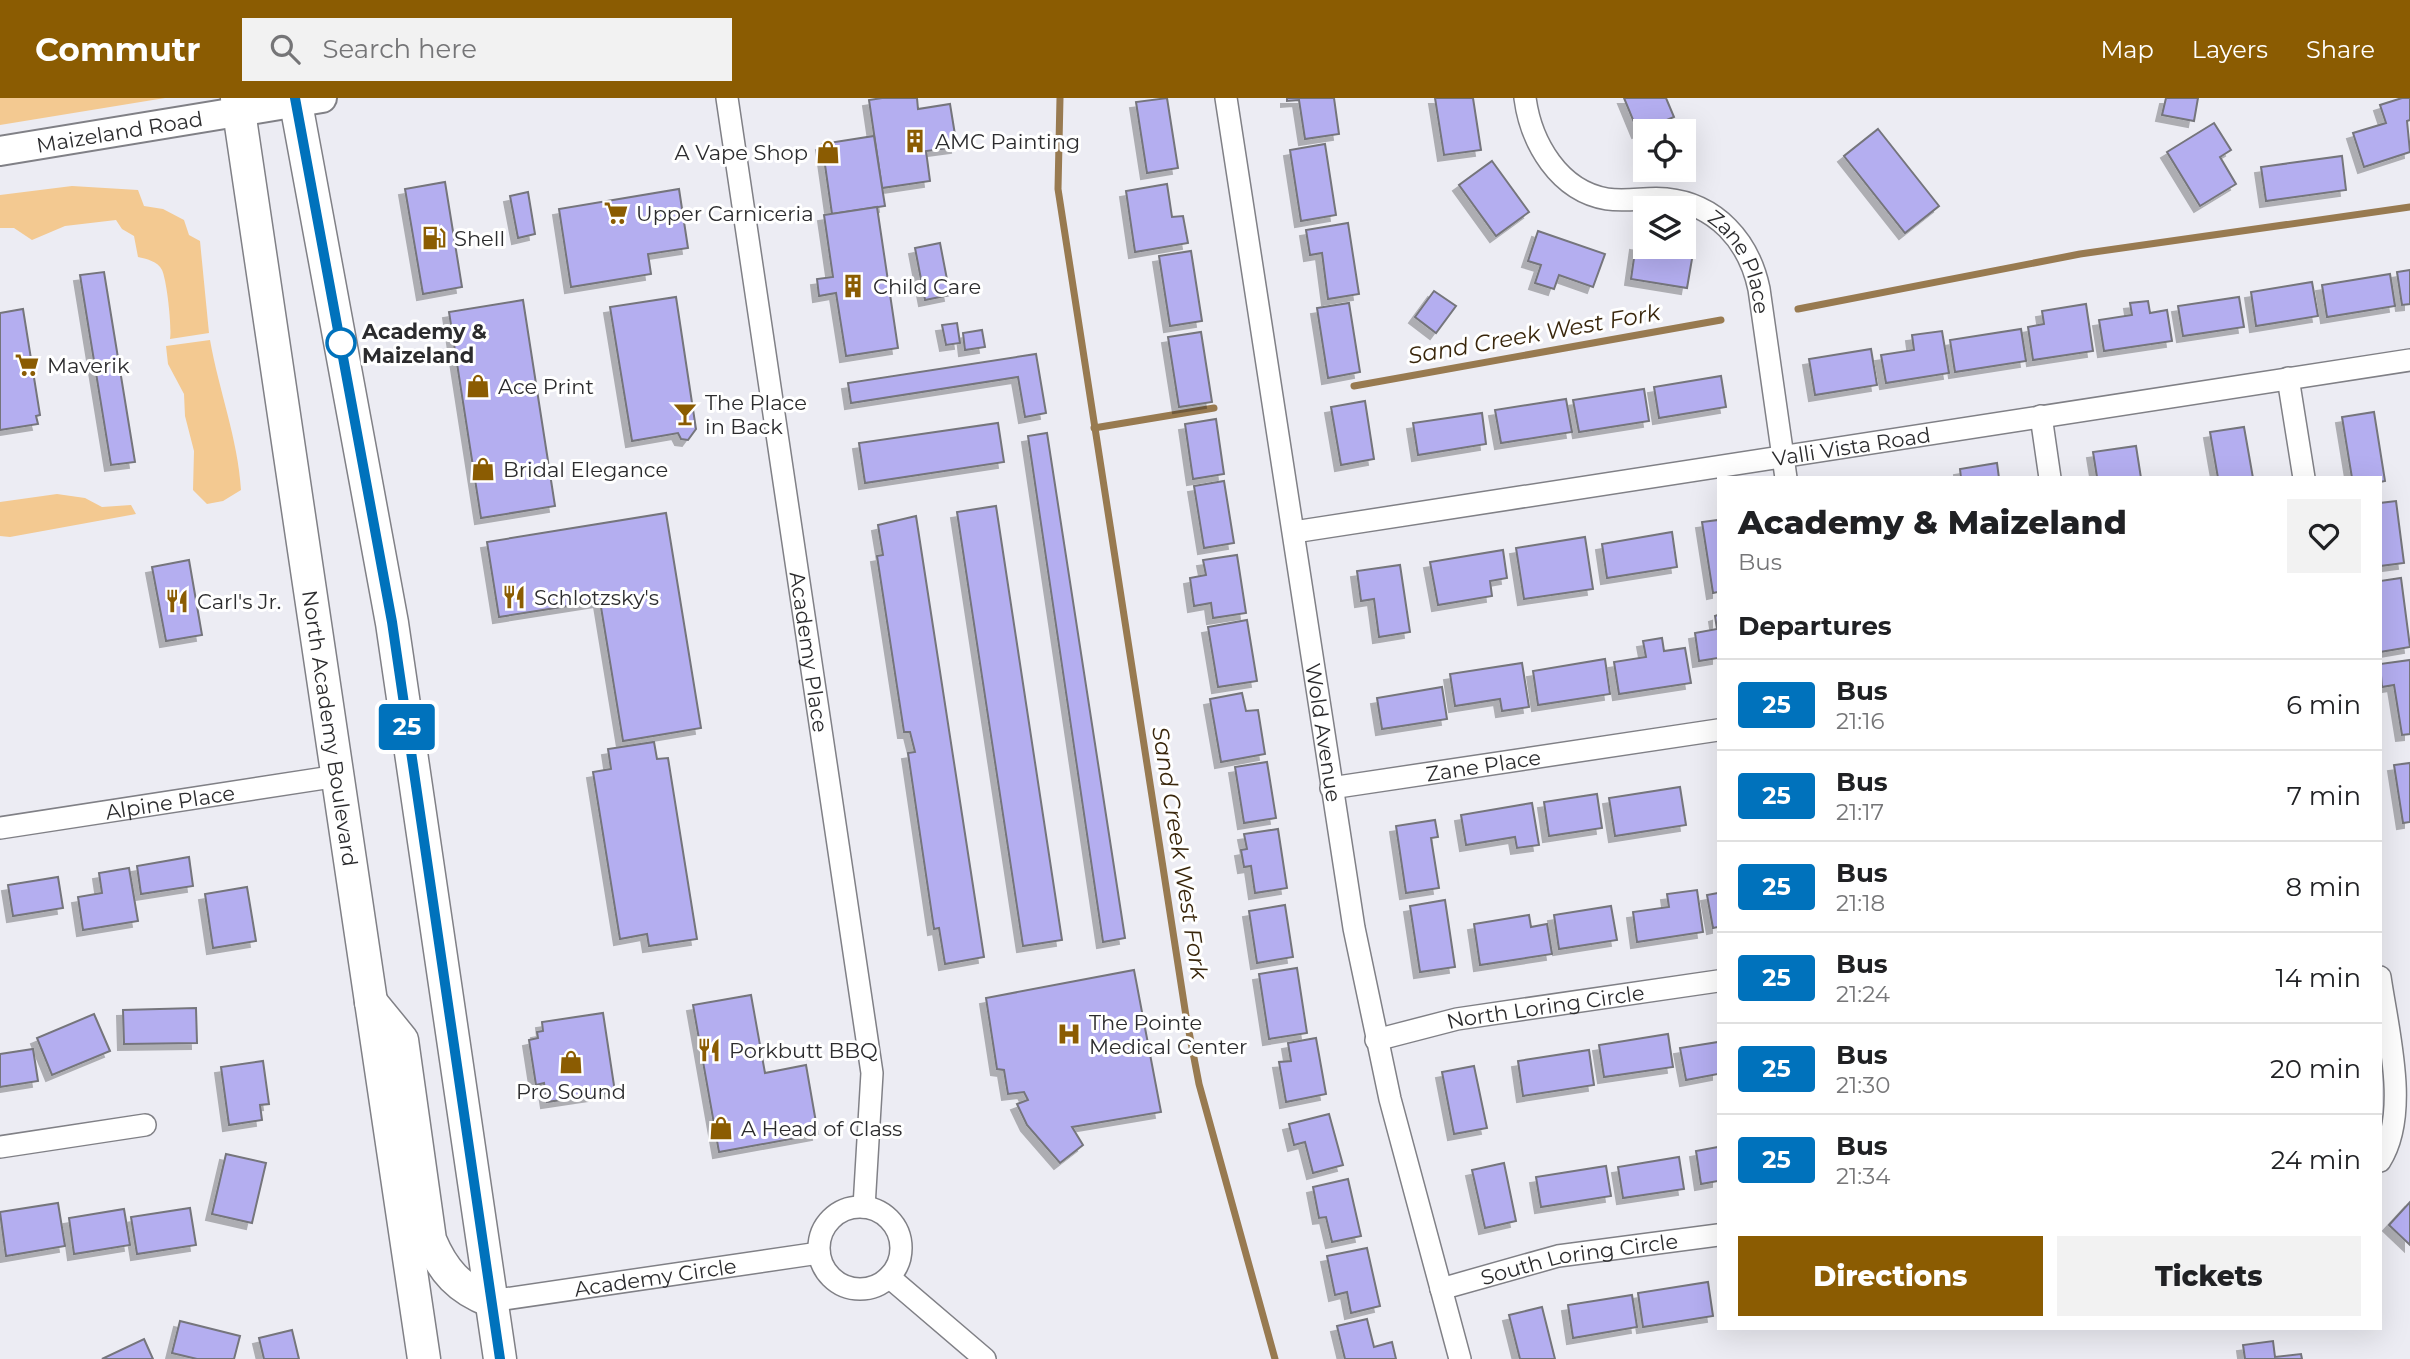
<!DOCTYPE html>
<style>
:root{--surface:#fff;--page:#f2f2f2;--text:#202124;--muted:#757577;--line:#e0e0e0;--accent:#8b5c02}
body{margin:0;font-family:Montserrat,sans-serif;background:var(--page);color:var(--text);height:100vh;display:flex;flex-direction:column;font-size:26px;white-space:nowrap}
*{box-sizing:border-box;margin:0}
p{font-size:23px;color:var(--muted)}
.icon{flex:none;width:38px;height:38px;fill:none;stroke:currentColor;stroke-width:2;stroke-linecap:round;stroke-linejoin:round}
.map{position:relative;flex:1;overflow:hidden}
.drawer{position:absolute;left:1717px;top:378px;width:665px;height:854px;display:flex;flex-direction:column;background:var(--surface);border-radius:0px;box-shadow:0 7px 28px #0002}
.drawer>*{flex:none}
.badge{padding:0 14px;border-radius:5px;font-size:24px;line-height:46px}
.buttons{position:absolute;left:1633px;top:21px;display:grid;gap:14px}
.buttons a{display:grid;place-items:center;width:63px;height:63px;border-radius:0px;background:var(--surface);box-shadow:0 7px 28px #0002;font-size:35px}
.map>.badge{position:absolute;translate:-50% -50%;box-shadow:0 0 0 4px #fff}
h2{padding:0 21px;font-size:26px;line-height:63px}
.round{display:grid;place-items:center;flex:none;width:74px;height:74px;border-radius:0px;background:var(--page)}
.headline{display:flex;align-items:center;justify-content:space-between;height:119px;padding:0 21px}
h1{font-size:33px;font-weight:800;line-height:52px}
.cta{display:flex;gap:14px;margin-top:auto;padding:14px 21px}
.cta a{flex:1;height:80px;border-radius:0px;background:var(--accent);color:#fff;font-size:28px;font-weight:800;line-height:80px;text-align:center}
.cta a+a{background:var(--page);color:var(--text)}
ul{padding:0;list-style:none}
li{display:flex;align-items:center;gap:21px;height:91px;padding:0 21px;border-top:2px solid var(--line)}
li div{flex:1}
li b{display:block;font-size:26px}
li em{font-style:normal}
li .badge{min-width:77px;font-weight:700;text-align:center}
header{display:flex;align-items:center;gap:42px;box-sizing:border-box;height:98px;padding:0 35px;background:var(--accent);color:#fff}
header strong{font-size:33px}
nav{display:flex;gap:38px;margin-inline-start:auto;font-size:24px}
.search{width:490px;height:63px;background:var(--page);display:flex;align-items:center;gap:18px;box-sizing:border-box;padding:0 24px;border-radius:0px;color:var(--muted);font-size:26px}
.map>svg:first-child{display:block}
.green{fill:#f3c991}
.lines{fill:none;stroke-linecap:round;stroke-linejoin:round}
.stream{stroke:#987a50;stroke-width:7}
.building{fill:#b4aef0;stroke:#75757b;stroke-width:2;filter:url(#shadow)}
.minor-casing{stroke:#808086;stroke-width:24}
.major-casing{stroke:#808086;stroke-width:32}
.highway-casing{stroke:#808086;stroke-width:35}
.minor{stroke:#fff;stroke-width:21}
.major{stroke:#fff;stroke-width:28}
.highway{stroke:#fff;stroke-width:32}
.line-casing{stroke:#fff;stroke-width:16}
.line{stroke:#0072bc;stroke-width:10}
.stop-dot{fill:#fff;stroke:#0072bc;stroke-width:3.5}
.labels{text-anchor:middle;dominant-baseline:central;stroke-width:6;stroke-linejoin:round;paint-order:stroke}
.street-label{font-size:21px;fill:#2c2c2e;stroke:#fff}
.poi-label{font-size:21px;fill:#2c2c2e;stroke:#fff;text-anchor:start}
.stop-label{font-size:21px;font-weight:bold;fill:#2c2c2e;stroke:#fff;text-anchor:start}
.water-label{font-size:23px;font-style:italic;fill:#39260b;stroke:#fff}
</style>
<header>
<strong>Commutr</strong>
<div class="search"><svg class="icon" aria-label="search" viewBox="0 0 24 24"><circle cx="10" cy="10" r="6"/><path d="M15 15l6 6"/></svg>Search here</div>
<nav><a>Map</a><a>Layers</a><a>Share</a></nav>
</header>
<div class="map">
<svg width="2410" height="1261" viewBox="0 0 2410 1261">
<defs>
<filter id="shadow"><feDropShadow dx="-6" dy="6" stdDeviation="0" flood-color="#0004"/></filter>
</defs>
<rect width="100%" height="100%" fill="#ececf3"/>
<g class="green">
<path d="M0,0H165L0,27Z"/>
<path d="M72,88L138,92L144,108L163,111L184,122L189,137L200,143L209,235L170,241C172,230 167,183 162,172C158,163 146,161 138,159L134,138L122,131L116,122L65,128L32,142L14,130H0V97Z"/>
<path d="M210,242C219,293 238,341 241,392L223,403L207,406L193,392L194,353L185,318L184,296L168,266L166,248Z"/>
<path d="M57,396L85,400L102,409L131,407L136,416L10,439L0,438V404Z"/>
</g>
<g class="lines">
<g class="stream">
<path d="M1060,0L1058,91L1186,918L1199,986L1275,1261"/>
<path d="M1798,211L2080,156L2410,109"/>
<path d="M1354,288L1721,222"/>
<path d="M1094,330L1214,310"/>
</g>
</g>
<g class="building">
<path d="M882,0H917L918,11L950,6L957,49L926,53L930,83L882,90L869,2Z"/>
<path d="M1167,0L1178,70L1147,75L1136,4Z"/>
<path d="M1287,0H1334L1339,36L1305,41L1299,2L1287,3Z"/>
<path d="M1435,0H1473L1481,52L1444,57Z"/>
<path d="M1624,0H1666L1674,19L1638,34Z"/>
<path d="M2166,0H2198L2194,23L2162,17Z"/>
<path d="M2402,0H2410V22L2407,23L2410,54L2364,69L2353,35L2386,25L2380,7Z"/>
<path d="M2214,25L2231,52L2220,59L2236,86L2200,108L2167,54Z"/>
<path d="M1878,31L1939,108L1905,135L1844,58Z"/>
<path d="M874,38L885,108L832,116L822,46Z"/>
<path d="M1325,46L1336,117L1301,123L1290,52Z"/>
<path d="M2342,58L2346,92L2266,103L2261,69Z"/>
<path d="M1492,63L1529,114L1496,138L1459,87Z"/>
<path d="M445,84L462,189L423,196L405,91Z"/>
<path d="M1167,86L1172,119L1183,118L1188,145L1135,154L1126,93Z"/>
<path d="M679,91L688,150L648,156L651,176L571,189L559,111Z"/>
<path d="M528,94L535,136L518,140L510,98Z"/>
<path d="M877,109L898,250L846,258L836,195L819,198L817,181L833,179L824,117Z"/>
<path d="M1348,125L1359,196L1328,201L1322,155L1310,157L1306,132Z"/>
<path d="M1538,133L1605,156L1593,189L1559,177L1554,191L1535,185L1541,167L1528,163Z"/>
<path d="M940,145L950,197L925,202L915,150Z"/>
<path d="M1636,146L1693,155L1687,190L1631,181Z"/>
<path d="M1191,153L1202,223L1170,228L1159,158Z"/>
<path d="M2410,172V206L2402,207L2397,174Z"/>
<path d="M104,174L135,364L111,367L80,177Z"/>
<path d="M2390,176L2395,208L2327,219L2322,187Z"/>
<path d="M2312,184L2318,218L2256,228L2251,194Z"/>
<path d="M1434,193L1456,208L1436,235L1415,219Z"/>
<path d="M676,199L696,331L688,342L681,341L678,335L632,343L610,209Z"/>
<path d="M2239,199L2244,229L2183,238L2178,208Z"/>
<path d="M523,202L555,408L481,420L449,214Z"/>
<path d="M2148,203L2150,215L2167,212L2172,243L2104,253L2099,222L2132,217L2130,205Z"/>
<path d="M1349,205L1360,274L1328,280L1317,210Z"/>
<path d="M2086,206L2093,253L2033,262L2028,229L2044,226L2042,213Z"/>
<path d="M23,211L40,317L36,318L38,326L0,332V215Z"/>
<path d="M957,225L960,245L946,247L942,227Z"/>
<path d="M2021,231L2026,263L1955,274L1950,242Z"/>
<path d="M982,232L985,249L965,252L963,235Z"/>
<path d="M1942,233L1949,275L1886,285L1881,257L1914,252L1912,237Z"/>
<path d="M1201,234L1212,304L1179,309L1168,239Z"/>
<path d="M1871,251L1877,287L1815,297L1809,261Z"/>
<path d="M1036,256L1046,315L1025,319L1018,279L851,305L848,285Z"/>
<path d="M1721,278L1726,309L1659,320L1654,289Z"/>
<path d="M1644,291L1649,323L1579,334L1573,302Z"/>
<path d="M1566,301L1572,334L1501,345L1495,312Z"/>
<path d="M1365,303L1374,361L1341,367L1331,309Z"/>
<path d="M2374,314L2385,383L2380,384V380H2352L2342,319Z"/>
<path d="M1482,315L1486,346L1418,357L1413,325Z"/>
<path d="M1216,321L1224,376L1193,381L1185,326Z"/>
<path d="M998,325L1004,364L865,385L859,345Z"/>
<path d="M2244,329L2253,380H2218L2210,334Z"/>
<path d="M1047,335L1125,840L1103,844L1028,338Z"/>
<path d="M2136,348L2141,380L2097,379L2093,354Z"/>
<path d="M1997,365L1999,380H1961L1960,371Z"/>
<path d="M1224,383L1234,445L1204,450L1194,388Z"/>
<path d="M2396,403L2404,465L2380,468V405Z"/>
<path d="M996,408L1062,842L1023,848L957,414Z"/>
<path d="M666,415L701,630L623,643L600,503L499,519L487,444Z"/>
<path d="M916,418L984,859L945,866L939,830L934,831L908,655L915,654L910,634H904L877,458L883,457L878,427Z"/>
<path d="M1718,422V494L1713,495L1702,424Z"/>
<path d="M1672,434L1677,469L1607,480L1602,446Z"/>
<path d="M1585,439L1593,491L1524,501L1516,450Z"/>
<path d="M1503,452L1507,480L1490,483L1492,498L1438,507L1430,464Z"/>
<path d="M1237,457L1246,515L1213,520L1211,505L1194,508L1190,480L1206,477L1203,462Z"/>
<path d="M189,462L202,537L166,543L152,469Z"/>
<path d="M1400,467L1410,534L1379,539L1374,501L1361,503L1357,473Z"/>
<path d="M2401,480L2410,549L2380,554V483Z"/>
<path d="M1718,517V560L1699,563L1695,535L1717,531L1715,518Z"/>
<path d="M1247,522L1257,583L1218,589L1208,529Z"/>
<path d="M1662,540L1664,553L1685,550L1691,585L1619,596L1614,564L1646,559L1643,543Z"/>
<path d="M1605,561L1610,596L1538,607L1533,573Z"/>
<path d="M2410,562V636L2402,637L2394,587L2382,589L2380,566Z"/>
<path d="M1522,565L1529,609L1502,613L1500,601L1455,608L1450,576Z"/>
<path d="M1442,589L1447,621L1382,631L1377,600Z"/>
<path d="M1242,595L1246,613L1258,612L1265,656L1221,664L1210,601Z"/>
<path d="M654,644L657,661L668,660L697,841L649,848L647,836L620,841L593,674L611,671L608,651Z"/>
<path d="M1267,664L1276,720L1244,725L1235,669Z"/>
<path d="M2410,665V724L2403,725L2394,667Z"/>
<path d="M1680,689L1686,727L1615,738L1609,700Z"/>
<path d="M1597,696L1602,730L1549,738L1544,704Z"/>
<path d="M1532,705L1539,747L1517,750L1515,739L1466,747L1461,717Z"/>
<path d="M1435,722L1438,739L1431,740L1439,790L1406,795L1396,728Z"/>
<path d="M1278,731L1287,790L1255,795L1251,768L1244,769L1241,752L1247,751L1244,736Z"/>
<path d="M189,759L193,788L141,796L137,768Z"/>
<path d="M129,770L138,823L83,832L78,799L102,795L99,775Z"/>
<path d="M58,779L63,810L13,818L8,787Z"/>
<path d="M247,789L256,843L213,850L205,796Z"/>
<path d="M1697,792L1703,834L1637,844L1633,814L1669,809L1667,796Z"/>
<path d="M1718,795V829L1713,830L1707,797Z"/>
<path d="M1445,802L1455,869L1420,874L1410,808Z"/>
<path d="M1285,807L1293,859L1257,865L1249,813Z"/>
<path d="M1611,808L1617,842L1559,851L1554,817Z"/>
<path d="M1529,817L1531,829L1547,826L1552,856L1480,867L1474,826Z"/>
<path d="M1297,870L1307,935L1269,941L1259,876Z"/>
<path d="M1134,872L1161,1014L1072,1029L1083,1047L1060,1065L1027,1027L1017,1006L1028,1002L1024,994L1008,996L1004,972L997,971L986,900Z"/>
<path d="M751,897L765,975L806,967L818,1036L719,1054L693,907Z"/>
<path d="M196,910L197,945L124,946L123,912Z"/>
<path d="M603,915L615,994L547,1004L544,985L536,987L529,942L538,940L537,934L543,933L542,924Z"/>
<path d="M94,916L110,953L52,977L37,940Z"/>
<path d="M1668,936L1673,969L1604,979L1599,947Z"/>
<path d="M1316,940L1326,996L1286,1004L1279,964L1291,963L1288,945Z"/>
<path d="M1718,944V976L1686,982L1680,950Z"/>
<path d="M33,951L38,983L0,989V956Z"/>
<path d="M1589,952L1594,987L1523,998L1518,963Z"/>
<path d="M263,963L269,1006L260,1007L262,1022L229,1027L221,969Z"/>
<path d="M1474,968L1487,1030L1454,1036L1442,974Z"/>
<path d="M1329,1016L1343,1067L1313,1075L1305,1044L1294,1047L1289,1026Z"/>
<path d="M1718,1049V1083L1701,1086L1696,1053Z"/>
<path d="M226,1056L266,1065L252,1125L212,1116Z"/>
<path d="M1679,1059L1684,1091L1623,1100L1618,1069Z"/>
<path d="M1504,1065L1516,1123L1485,1130L1472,1072Z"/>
<path d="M1606,1068L1611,1098L1541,1109L1536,1079Z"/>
<path d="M1348,1081L1361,1138L1332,1144L1326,1119L1319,1120L1313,1089Z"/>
<path d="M2410,1104V1147L2389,1127Z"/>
<path d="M58,1105L65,1148L6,1158L0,1114Z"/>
<path d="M190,1110L196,1147L137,1156L131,1119Z"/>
<path d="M124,1111L130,1147L74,1156L69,1120Z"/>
<path d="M1367,1150L1380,1208L1351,1215L1347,1194L1335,1197L1327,1158Z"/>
<path d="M1708,1184L1713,1218L1643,1229L1638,1195Z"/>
<path d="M1632,1197L1637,1229L1573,1240L1568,1207Z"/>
<path d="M1542,1209L1555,1261H1520L1509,1217Z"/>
<path d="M1367,1221L1374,1249L1392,1244L1396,1261H1345L1337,1228Z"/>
<path d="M180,1223L240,1238L234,1261H197L172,1255Z"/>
<path d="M292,1232L299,1261H264L259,1240Z"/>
<path d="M144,1241L153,1261H102Z"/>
<path d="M2273,1243L2275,1259L2301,1256L2302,1261H2245L2243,1247Z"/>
</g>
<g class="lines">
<g class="minor-casing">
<g id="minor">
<path id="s1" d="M727,0L872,975L864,1109"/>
<path id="s2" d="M1226,0L1354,830L1390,1001L1460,1261"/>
<path id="s3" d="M1525,0C1531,45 1559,93 1607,101C1627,104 1647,99 1666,101C1716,106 1749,143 1759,191L1786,380"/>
<path d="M2288,280L2304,380"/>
<path d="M2041,318L2050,380"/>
<path id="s4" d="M1294,434L2410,262"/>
<path id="s5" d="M1331,690L1718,632"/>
<path id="s6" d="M0,730L338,678"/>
<path d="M2380,879C2388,934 2410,1016 2380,1063"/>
<path id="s7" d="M1376,942L1457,921L1718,883"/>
<path d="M0,1049L145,1027"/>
<circle cx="860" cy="1150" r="41"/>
<path d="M889,1179L985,1261"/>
<path id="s8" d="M1441,1191L1558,1158L1718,1137"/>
<path id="s9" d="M491,1203L819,1155"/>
</g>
</g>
<g class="major-casing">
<g id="major">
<path id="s10" d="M0,53L322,0"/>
</g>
</g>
<g class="highway-casing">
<g id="highway">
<path id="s11" d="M237,0L424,1261"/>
<path d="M295,0L392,525L500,1261"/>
<path d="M371,904L402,942L430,1142C443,1173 459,1191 491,1203"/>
</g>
</g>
<use href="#minor" class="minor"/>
<use href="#major" class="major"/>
<use href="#highway" class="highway"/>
</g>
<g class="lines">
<g class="line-casing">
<path id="line" d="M295,0L392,524L500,1261"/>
</g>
<use href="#line" class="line"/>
</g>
<defs>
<g id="building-bare" transform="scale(1.89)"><path d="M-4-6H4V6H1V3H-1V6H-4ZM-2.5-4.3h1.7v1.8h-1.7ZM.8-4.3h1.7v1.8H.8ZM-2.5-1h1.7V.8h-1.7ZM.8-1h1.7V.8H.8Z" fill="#8b5c02" stroke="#fff" stroke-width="2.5" paint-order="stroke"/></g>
<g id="shop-bare" transform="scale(1.89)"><path d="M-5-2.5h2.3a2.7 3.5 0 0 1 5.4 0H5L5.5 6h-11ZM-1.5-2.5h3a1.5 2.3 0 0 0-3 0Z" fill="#8b5c02" stroke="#fff" stroke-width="2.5" paint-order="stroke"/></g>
<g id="supermarket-bare" transform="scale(1.89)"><path d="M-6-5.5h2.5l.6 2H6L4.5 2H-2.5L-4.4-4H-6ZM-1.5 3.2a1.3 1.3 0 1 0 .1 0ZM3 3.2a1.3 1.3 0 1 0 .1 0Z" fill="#8b5c02" stroke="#fff" stroke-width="2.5" paint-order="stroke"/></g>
<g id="fuel-bare" transform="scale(1.89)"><path d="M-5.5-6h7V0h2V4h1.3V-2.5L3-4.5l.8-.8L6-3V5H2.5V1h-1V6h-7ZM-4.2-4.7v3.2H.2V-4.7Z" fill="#8b5c02" stroke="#fff" stroke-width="2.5" paint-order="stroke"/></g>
<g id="bar-bare" transform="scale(1.89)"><path d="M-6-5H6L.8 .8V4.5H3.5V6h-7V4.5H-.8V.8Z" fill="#8b5c02" stroke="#fff" stroke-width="2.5" paint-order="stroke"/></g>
<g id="restaurant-bare" transform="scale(1.89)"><path d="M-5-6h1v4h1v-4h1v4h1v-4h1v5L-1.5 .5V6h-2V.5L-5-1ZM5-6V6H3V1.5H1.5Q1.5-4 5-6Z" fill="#8b5c02" stroke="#fff" stroke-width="2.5" paint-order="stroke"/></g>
<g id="hospital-bare" transform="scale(1.89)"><path d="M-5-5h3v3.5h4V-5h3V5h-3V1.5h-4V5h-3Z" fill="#8b5c02" stroke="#fff" stroke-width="2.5" paint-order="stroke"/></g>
</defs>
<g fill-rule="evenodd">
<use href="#building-bare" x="915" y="43"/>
<use href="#shop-bare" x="828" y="54"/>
<use href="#supermarket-bare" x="616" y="115"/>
<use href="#fuel-bare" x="434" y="140"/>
<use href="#building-bare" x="853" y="188"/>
<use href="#supermarket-bare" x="27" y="267"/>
<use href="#shop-bare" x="478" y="288"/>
<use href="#bar-bare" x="685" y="316"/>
<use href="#shop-bare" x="483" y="371"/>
<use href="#restaurant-bare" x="514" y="499"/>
<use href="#restaurant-bare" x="177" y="503"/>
<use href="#hospital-bare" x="1069" y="936"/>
<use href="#restaurant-bare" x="709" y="952"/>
<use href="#shop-bare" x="571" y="964"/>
<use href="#shop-bare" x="721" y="1030"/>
</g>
<circle class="stop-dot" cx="341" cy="245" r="14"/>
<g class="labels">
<g class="street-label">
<text stroke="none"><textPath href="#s10" startOffset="121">Maizeland Road</textPath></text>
<text stroke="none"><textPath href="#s3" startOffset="304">Zane Place</textPath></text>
<text stroke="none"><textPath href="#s4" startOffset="564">Valli Vista Road</textPath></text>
<text stroke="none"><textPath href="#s1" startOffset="560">Academy Place</textPath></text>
<text stroke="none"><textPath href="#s11" startOffset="637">North Academy Boulevard</textPath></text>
<text stroke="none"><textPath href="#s2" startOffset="642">Wold Avenue</textPath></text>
<text stroke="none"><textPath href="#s5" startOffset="154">Zane Place</textPath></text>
<text stroke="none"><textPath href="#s6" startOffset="172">Alpine Place</textPath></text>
<text stroke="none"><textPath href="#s7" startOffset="173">North Loring Circle</textPath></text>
<text stroke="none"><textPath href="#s8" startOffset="142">South Loring Circle</textPath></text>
<text stroke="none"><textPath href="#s9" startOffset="166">Academy Circle</textPath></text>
</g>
<g class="poi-label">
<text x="935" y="43">AMC Painting</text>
<text x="808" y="54" text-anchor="end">A Vape Shop</text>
<text x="636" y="115">Upper Carniceria</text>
<text x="454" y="140">Shell</text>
<text x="873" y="188">Child Care</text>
<text x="47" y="267">Maverik</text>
<text x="498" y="288">Ace Print</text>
<text x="705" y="304">The Place<tspan x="705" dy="24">in Back</tspan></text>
<text x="503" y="371">Bridal Elegance</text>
<text x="534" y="499">Schlotzsky's</text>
<text x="197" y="503">Carl's Jr.</text>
<text x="1089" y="924">The Pointe<tspan x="1089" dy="24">Medical Center</tspan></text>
<text x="729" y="952">Porkbutt BBQ</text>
<text x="571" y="993" text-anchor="middle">Pro Sound</text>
<text x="741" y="1030">A Head of Class</text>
</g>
<g class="stop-label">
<text x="362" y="233">Academy &amp;<tspan x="362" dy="24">Maizeland</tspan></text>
</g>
<g class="water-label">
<text transform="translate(1534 236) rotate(-10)">Sand Creek West Fork</text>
<text transform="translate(1180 755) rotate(81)">Sand Creek West Fork</text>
</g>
</g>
</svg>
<div class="buttons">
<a><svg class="icon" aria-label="locate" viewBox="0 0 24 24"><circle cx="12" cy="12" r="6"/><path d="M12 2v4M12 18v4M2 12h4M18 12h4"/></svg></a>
<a><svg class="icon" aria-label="layers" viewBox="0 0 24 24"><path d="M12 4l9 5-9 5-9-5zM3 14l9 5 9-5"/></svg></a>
</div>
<b class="badge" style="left:407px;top:629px;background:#0072bc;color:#fff">25</b>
<section class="drawer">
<div class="headline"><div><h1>Academy &amp; Maizeland</h1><p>Bus</p></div><a class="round"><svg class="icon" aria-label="heart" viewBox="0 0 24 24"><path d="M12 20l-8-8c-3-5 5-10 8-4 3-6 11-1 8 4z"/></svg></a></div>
<h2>Departures</h2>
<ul>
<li><span class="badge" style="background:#0072bc;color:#fff">25</span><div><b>Bus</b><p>21:16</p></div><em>6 min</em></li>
<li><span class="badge" style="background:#0072bc;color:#fff">25</span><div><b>Bus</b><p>21:17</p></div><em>7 min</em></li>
<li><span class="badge" style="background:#0072bc;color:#fff">25</span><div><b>Bus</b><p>21:18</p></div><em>8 min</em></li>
<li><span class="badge" style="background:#0072bc;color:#fff">25</span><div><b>Bus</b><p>21:24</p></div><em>14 min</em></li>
<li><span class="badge" style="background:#0072bc;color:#fff">25</span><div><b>Bus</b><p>21:30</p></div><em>20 min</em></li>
<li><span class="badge" style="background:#0072bc;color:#fff">25</span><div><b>Bus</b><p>21:34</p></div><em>24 min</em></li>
</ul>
<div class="cta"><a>Directions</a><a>Tickets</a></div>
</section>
</div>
